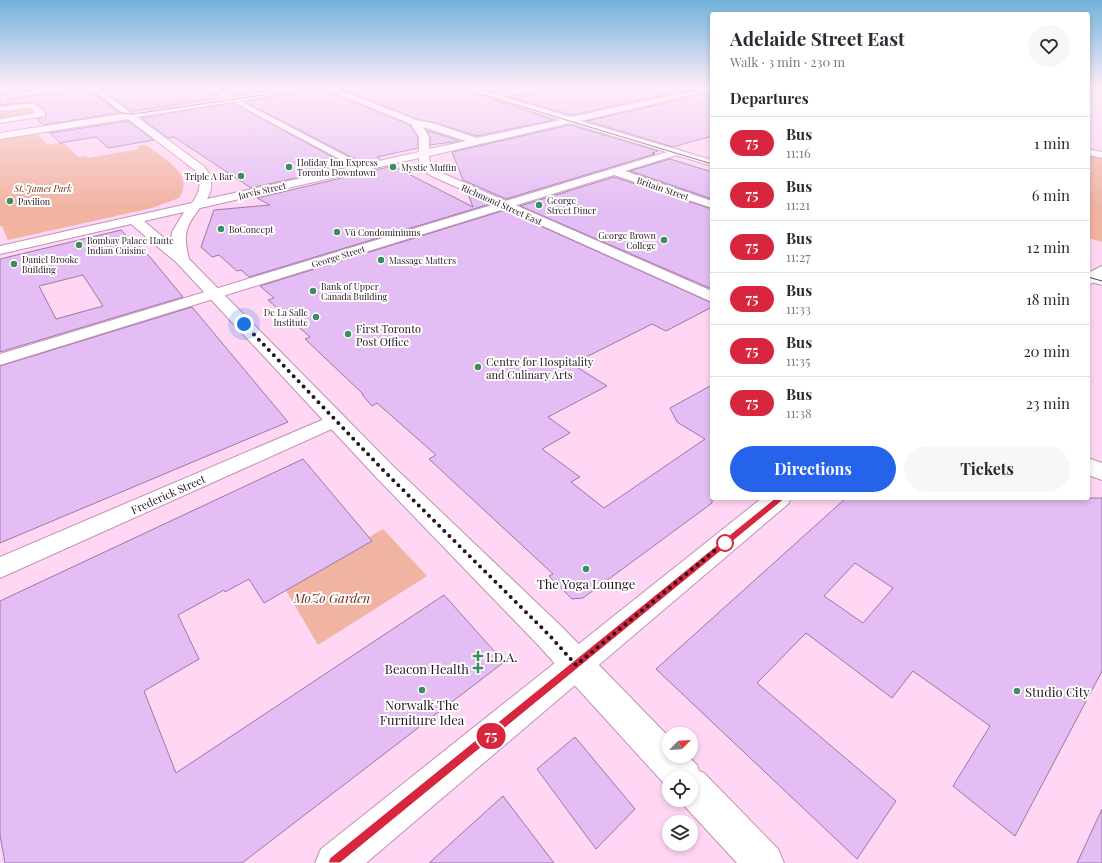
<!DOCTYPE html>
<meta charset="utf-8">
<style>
:root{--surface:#fff;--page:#f7f7f7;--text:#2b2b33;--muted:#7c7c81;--line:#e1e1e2;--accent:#2563eb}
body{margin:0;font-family:"Playfair Display",serif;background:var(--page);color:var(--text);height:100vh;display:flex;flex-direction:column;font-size:15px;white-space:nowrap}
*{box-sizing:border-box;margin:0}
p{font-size:13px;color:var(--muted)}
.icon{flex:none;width:22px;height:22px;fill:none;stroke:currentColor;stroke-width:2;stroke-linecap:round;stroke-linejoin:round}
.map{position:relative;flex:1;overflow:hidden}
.sheet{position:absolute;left:710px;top:12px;width:380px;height:488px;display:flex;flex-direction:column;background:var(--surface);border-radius:4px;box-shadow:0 2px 6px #0003}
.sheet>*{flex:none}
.badge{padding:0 8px;border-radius:13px;font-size:14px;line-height:26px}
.needle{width:26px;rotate:66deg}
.controls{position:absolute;left:662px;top:727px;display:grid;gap:8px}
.controls a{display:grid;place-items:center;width:36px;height:36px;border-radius:50%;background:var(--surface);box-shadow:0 2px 6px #0003;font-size:20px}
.you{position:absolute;width:20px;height:20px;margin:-10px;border:3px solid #fff;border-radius:50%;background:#1a73e8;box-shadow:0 0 0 6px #1a73e833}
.map>.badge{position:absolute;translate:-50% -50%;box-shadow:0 0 0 2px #fff}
h2{padding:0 20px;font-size:15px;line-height:36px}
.round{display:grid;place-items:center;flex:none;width:42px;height:42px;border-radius:21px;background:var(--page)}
.headline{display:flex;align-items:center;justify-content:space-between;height:68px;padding:0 20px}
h1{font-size:19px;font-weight:700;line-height:30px}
.primary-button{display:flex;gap:8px;margin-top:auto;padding:8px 20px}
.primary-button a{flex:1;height:46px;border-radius:24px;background:var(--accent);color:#fff;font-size:16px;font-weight:700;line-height:46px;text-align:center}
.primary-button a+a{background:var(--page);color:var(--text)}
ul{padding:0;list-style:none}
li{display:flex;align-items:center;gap:12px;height:52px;padding:0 20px;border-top:1px solid var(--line)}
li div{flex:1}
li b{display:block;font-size:15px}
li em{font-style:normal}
li .badge{min-width:44px;font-weight:700;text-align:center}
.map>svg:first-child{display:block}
.green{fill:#f1b3a2}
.building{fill:#e3bdf3;stroke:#9979a5;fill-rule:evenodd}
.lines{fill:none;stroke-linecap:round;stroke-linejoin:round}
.minor-casing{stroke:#c091b4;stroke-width:2}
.tertiary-casing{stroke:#c091b4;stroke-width:2}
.secondary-casing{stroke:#c091b4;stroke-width:2}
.minor{fill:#fff;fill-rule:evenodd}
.tertiary{fill:#fff;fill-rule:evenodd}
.secondary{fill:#fff;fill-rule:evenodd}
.tram{stroke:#563f4f;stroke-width:1}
.line{fill:#d7263d;stroke:#fff}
.walk{stroke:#261421;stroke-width:4;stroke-dasharray:0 7.2}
.poi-dot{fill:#3c8e60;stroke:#fff;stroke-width:1.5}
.stop-dot{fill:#fff;stroke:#d7263d;stroke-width:2}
.labels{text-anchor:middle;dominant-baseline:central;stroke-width:4;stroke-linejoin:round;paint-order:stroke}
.far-poi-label{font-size:9px;fill:#261421;stroke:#fff;text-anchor:start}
.far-park-label{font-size:9px;font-style:italic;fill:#752712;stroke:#fff}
.far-street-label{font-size:9px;fill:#261421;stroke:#fff}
.poi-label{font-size:11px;fill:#261421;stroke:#fff;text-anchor:start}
.street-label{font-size:11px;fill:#261421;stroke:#fff}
.near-poi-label{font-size:13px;fill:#261421;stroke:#fff}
.near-park-label{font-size:13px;font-style:italic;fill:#752712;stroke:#fff}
</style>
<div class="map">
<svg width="1102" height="863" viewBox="0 0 1102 863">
<rect width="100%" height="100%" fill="#ffd6f3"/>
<g class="green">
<path d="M28,106L34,114L0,119V110Z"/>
<path d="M38,134L47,145L63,142L78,157L85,156L88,158L139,149L138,146L146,145C163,158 196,174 179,198L152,208L8,240L2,226H0V140Z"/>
<path d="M1088,156L1102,159V242L1088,238Z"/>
<path d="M383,529L427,576L318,645L284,587Z"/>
</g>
<g class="building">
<path d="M0,87H49L12,93L7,95L12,99L86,87L118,113L43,125L37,119L46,117V112L34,102L0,105Z"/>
<path d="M99,87H204L221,97L131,111Z"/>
<path d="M218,87H288L234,96Z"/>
<path d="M337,87H455L554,120L477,136L436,123L416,119Z"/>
<path d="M475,87H526L497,94Z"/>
<path d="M550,87H704L571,115L509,97Z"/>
<path d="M320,88L410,125L418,137V148L377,157L380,159L363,163L245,102L315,90Z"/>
<path d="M712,92V136L673,147L587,121Z"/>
<path d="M233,103L349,166L251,188L174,137L168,138L141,118Z"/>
<path d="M128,121L154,140L108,148L96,137L60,143L50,133Z"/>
<path d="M570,125L658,151L652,153L655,154L506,199L463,180L452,152Z"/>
<path d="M426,130L460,141L430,145V137Z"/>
<path d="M670,159L712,172V199L630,171Z"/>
<path d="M393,166L473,207L468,194L490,204L249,277L241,270L237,271L219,255L212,257L201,247L214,210L270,205L257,198Z"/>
<path d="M614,177L712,209V289L520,206Z"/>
<path d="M505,210L712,303V307L666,331L652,324L572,364L607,386L548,417L570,433L542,449L580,477L571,482L604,508L705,439L677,422L670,408L712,385V503L583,598L572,599L549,576L553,574L429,459L436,455L377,403L372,406L364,397L362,393L305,339L310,337L268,300L274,298L260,286Z"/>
<path d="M121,230L134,244H137L150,257L183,297L0,352V259ZM83,275L103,306L56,319L39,286Z"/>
<path d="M192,307L288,422L0,543V366Z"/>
<path d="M303,459L372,541L264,603L249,579L225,592L224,590L178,615L199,659L144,691L176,773L444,595L504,662L242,863H5L0,835V601Z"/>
<path d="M846,498H1102V671L1015,836L953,786L990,726L913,671L892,698L806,633L757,683L896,801L857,859L656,669ZM855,563L893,588L863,623L824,596Z"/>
<path d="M575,737L635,809L596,849L537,769Z"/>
<path d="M503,796L554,863H429Z"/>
<path d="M1102,809V863H1077Z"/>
</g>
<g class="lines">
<g class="minor-casing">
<g id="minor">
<path d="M61,87H81L12,98L8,96L12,94Z"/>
<path d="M205,87H214L367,167L366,169H358Z"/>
<path d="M534,87H549L493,99L489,97Z"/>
<path d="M1092,87H1101L1088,94V89Z"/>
<path d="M33,103L45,112V116L0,123V119L36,113L31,108L0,111V107Z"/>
<path d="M677,149L680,150V154L625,171L712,201V208L614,175L0,365V354Z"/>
<path d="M336,414L343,416L346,420L343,424L0,578V557Z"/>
</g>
</g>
<g class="tertiary-casing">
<g id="tertiary">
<path d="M1088,149L1102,152V158L1088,155Z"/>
<path d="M1102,266V278L1088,285V273Z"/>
<path d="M762,498H791L788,504L366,863H315L321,849Z"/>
</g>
</g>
<g class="secondary-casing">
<g id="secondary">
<path d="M87,87H96L131,113L299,87H319L315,89L137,117L205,167C212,178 214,187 207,199L419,152V137L411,124L321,87H332L416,120L436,124L477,138L560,120L456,87H469L571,117L712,87V90L581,121L712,160V166L570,123L429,156C429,166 434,168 442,173L712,291V302L434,177C426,173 419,168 419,158L200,208C185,227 183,235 189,259L391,464L561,626L669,737V756H688L697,765L699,771L704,773L778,849L784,863H737L679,800H691V778H669V789L539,646L375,476L177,263L131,224L0,254V246L192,203C200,192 202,183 196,171L128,119L0,139V133L122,114ZM423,127L466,141L429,149V137ZM184,212L172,232L171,244L144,221Z"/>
<path d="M1088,271L1102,275V285L1088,281Z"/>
<path d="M1088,458L1102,463V480L1088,475Z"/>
</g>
</g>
<use href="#minor" class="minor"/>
<use href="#tertiary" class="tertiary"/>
<use href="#secondary" class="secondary"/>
<g class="tram">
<path d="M88,87L121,113L133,114L318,87"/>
<path d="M457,87L712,164"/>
<path d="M1088,277L1102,281"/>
</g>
</g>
<linearGradient id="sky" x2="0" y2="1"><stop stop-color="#71b2da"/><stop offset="0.42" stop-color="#ffedfa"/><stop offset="1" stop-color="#ffedfa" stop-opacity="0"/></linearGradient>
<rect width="1102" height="208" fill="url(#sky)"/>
<path class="line" d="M779,495L783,496V500L340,863H328L330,858Z"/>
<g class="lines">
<path class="walk" d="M244,324L383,470L550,636L576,665L730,538L725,543"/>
</g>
<g class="poi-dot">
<circle cx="289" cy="167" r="4"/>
<circle cx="393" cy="167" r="4"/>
<circle cx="241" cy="176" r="4"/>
<circle cx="10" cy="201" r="4"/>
<circle cx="539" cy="205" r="4"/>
<circle cx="221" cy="229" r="4"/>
<circle cx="337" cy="232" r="4"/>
<circle cx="664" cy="240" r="4"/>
<circle cx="79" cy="245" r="4"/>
<circle cx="381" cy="260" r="4"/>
<circle cx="14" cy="264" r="4"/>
<circle cx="313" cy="291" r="4"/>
<circle cx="316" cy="317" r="4"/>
<circle cx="348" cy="334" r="4"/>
<circle cx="478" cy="367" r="4"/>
<circle cx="586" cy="569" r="4"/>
<path d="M476 650h4v4h4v4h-4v4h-4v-4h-4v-4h4z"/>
<path d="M476 662h4v4h4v4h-4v4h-4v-4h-4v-4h4z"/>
<circle cx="422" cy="690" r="4"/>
<circle cx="1017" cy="691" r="4"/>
</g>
<circle class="stop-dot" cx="725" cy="543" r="8"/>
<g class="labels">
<g class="far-poi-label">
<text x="297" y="162">Holiday Inn Express<tspan x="297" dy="10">Toronto Downtown</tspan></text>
<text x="401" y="167">Mystic Muffin</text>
<text x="233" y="176" text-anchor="end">Triple A Bar</text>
<text x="547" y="200">George<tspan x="547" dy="10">Street Diner</tspan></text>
<text x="18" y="201">Pavilion</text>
<text x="229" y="229">BoConcept</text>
<text x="345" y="232">Vü Condominiums</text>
<text x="656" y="235" text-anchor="end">George Brown<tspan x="656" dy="10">College</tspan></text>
<text x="87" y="240">Bombay Palace Haute<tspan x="87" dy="10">Indian Cuisine</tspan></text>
<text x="22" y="259">Daniel Brooke<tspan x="22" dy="10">Building</tspan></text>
<text x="389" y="260">Massage Matters</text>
<text x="321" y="286">Bank of Upper<tspan x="321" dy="10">Canada Building</tspan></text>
<text x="308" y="312" text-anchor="end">De La Salle<tspan x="308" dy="10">Institute</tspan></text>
</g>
<g class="far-park-label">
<text x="43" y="188">St. James Park</text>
</g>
<g class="far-street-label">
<text transform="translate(663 188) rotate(19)">Britain Street</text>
<text transform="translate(262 190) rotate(-13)">Jarvis Street</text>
<text transform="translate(502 204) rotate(24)">Richmond Street East</text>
<text transform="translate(338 256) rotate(-17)">George Street</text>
</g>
<g class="poi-label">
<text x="356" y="328">First Toronto<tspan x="356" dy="13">Post Office</tspan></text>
<text x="486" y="361">Centre for Hospitality<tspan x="486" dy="13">and Culinary Arts</tspan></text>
</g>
<g class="street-label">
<text transform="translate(168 494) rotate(-24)">Frederick Street</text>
</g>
<g class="near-poi-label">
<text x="586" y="583">The Yoga Lounge</text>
<text x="486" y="656" text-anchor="start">I.D.A.</text>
<text x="469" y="668" text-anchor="end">Beacon Health</text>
<text x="1025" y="691" text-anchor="start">Studio City</text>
<text x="422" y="704">Norwalk The<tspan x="422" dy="15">Furniture Idea</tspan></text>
</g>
<g class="near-park-label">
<text x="332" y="597">MoZo Garden</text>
</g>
</g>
</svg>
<div class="controls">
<a><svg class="needle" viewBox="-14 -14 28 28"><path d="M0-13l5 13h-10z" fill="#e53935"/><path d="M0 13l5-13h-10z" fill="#7c7c81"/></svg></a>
<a><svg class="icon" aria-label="locate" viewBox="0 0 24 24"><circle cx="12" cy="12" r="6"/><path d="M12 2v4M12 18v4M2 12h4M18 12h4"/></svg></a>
<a><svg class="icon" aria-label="layers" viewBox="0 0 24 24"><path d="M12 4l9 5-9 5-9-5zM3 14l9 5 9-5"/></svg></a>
</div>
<div class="you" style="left:244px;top:324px"></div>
<b class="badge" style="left:491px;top:736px;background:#d7263d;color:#fff">75</b>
<section class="sheet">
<div class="headline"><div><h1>Adelaide Street East</h1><p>Walk · 3 min · 230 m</p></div><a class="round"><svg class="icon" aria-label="heart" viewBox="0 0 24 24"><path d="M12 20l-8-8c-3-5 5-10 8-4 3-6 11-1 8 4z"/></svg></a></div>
<h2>Departures</h2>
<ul>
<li><span class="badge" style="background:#d7263d;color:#fff">75</span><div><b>Bus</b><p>11:16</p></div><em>1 min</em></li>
<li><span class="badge" style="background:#d7263d;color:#fff">75</span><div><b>Bus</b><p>11:21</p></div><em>6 min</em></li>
<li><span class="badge" style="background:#d7263d;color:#fff">75</span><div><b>Bus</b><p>11:27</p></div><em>12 min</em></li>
<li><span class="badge" style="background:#d7263d;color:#fff">75</span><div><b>Bus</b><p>11:33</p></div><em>18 min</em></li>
<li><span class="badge" style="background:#d7263d;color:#fff">75</span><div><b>Bus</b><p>11:35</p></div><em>20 min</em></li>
<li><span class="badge" style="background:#d7263d;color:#fff">75</span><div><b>Bus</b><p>11:38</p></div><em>23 min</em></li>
</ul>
<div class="primary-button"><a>Directions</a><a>Tickets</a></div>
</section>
</div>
